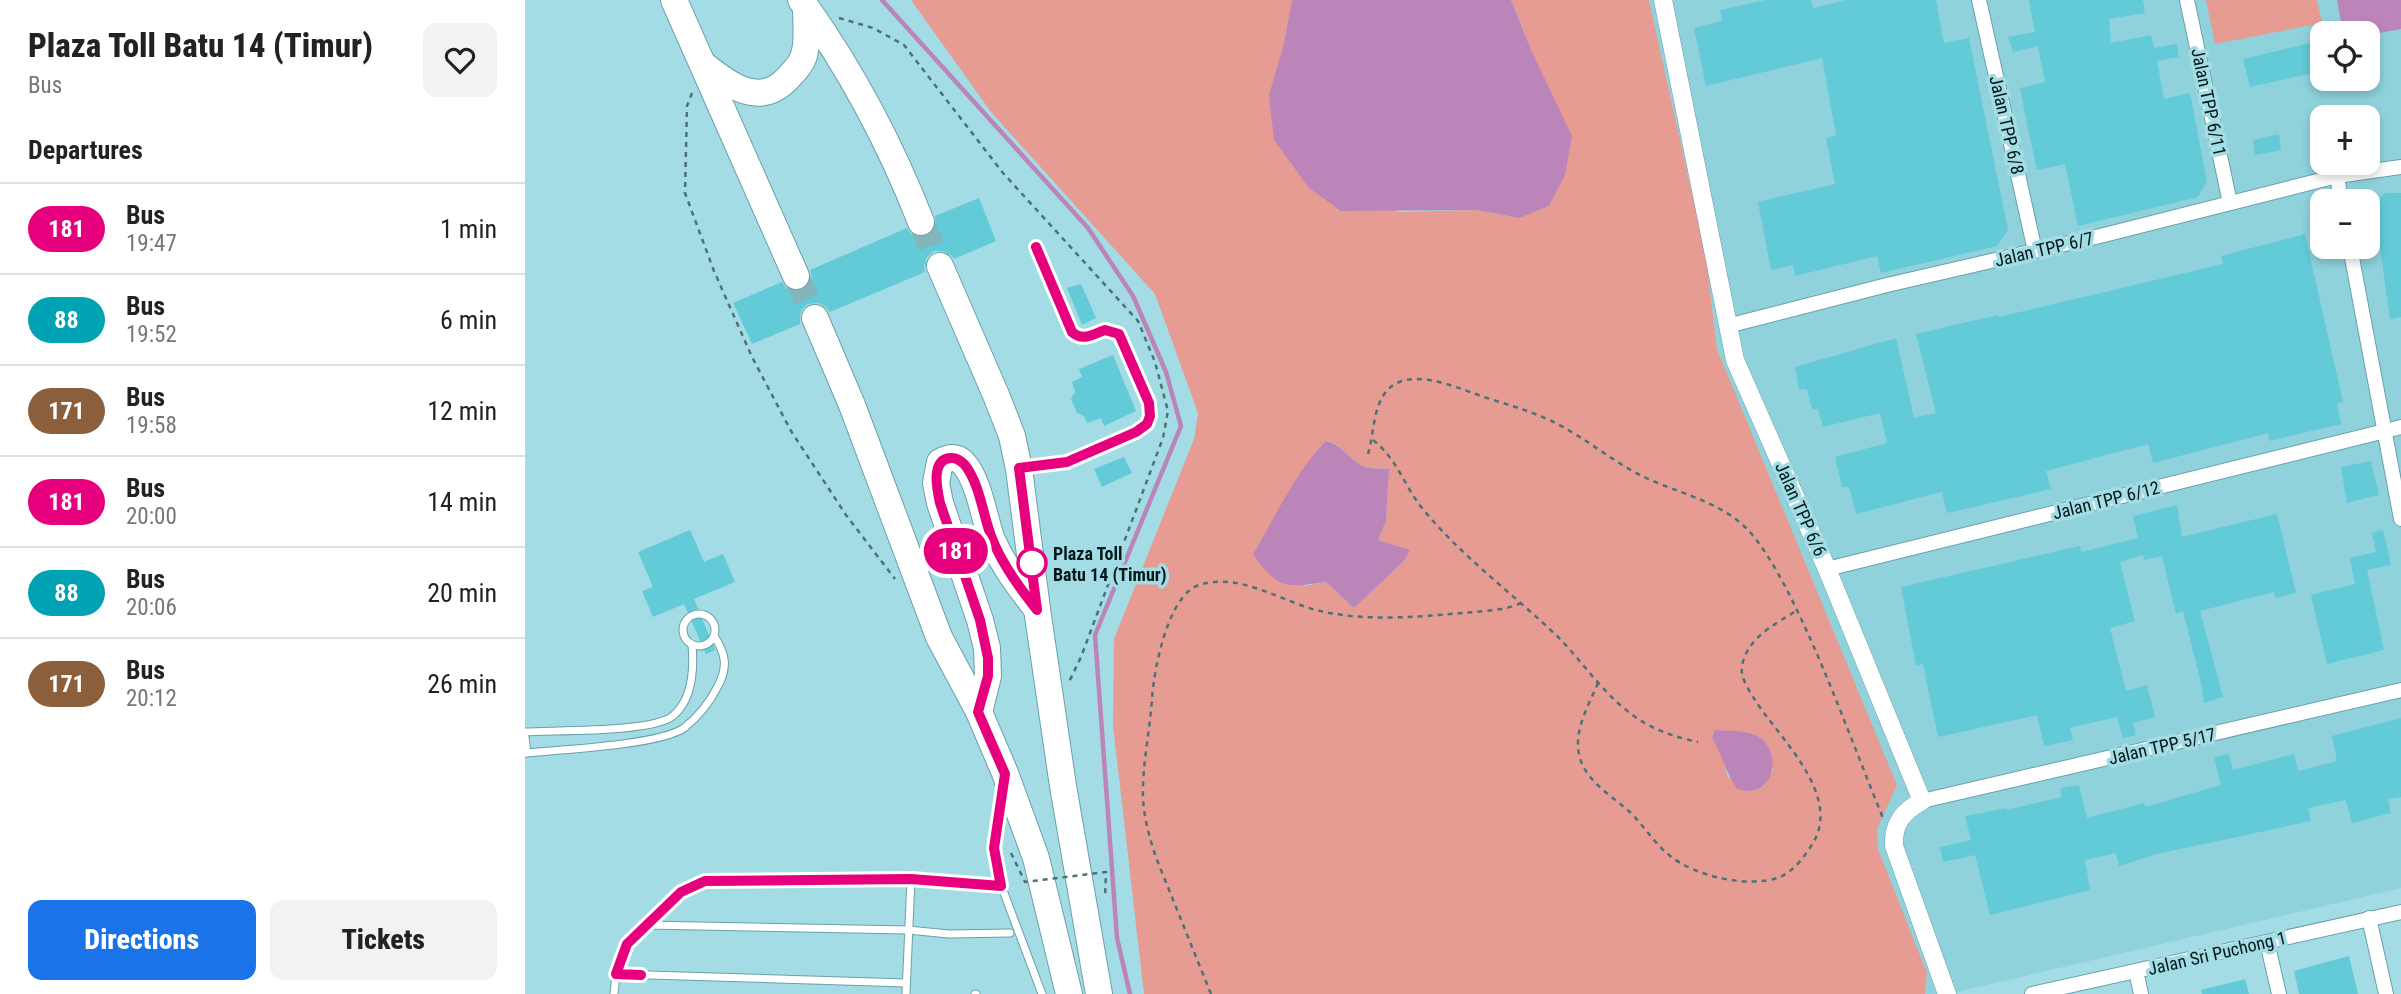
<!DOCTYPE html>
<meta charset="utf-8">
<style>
:root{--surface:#fff;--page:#f2f2f2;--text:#222;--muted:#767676;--line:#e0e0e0;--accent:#1a73e8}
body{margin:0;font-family:"Roboto Condensed",sans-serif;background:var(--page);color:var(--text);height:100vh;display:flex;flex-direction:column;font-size:26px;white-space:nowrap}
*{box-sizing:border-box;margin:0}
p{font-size:23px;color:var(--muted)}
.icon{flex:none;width:38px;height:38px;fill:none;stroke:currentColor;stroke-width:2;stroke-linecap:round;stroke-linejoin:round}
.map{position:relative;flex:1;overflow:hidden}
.side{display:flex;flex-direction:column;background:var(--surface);width:525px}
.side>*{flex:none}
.badge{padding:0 14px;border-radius:23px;font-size:24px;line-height:46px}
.controls{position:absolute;left:1785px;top:21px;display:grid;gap:14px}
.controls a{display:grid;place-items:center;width:70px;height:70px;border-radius:14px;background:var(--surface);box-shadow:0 4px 10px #0003;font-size:35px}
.map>.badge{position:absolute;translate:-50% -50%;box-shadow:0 0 0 4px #fff}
h2{padding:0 28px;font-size:26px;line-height:63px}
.round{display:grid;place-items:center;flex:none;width:74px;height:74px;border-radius:14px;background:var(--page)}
.head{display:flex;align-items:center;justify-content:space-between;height:119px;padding:0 28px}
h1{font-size:33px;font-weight:800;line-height:52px}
.cta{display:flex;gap:14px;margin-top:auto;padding:14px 28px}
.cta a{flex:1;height:80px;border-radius:14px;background:var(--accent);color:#fff;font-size:28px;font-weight:800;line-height:80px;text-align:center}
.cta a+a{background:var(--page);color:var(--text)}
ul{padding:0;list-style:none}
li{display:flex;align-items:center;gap:21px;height:91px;padding:0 28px;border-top:2px solid var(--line)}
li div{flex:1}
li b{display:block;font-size:26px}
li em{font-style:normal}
li .badge{min-width:77px;font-weight:700;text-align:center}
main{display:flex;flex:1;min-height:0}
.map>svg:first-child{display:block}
.built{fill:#8fd2dc;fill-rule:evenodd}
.green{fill:#e69c92;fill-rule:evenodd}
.water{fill:#bc85ba}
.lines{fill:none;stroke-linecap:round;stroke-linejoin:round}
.stream{stroke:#bc85ba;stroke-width:4.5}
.building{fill:#63cad8}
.motorway-tunnel{stroke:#83b5bc;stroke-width:26;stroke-dasharray:26 13;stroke-linecap:butt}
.service-casing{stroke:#6aa1a9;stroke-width:9}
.minor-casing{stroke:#6aa1a9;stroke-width:16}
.tertiary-casing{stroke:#6aa1a9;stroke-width:19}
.motorway-casing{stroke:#6aa1a9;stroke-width:28}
.path{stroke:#4c7277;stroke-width:2.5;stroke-dasharray:5 5;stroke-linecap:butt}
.service{stroke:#fff;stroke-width:7}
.minor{stroke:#fff;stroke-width:14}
.tertiary{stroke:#fff;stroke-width:18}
.motorway{stroke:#fff;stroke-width:26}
.path-bridge{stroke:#4c7277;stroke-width:2.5;stroke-dasharray:5 5;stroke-linecap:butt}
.line-casing{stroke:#fff;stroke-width:16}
.line{stroke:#e6007e;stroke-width:10}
.stop-dot{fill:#fff;stroke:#e6007e;stroke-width:3.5}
.labels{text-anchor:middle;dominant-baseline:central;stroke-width:7;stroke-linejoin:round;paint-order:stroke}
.street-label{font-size:18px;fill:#03181b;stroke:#a3dce4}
.stop-label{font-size:18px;font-weight:bold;fill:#03181b;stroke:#a3dce4;text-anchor:start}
</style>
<main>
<section class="side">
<div class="head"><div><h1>Plaza Toll Batu 14 (Timur)</h1><p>Bus</p></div><a class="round"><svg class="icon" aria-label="heart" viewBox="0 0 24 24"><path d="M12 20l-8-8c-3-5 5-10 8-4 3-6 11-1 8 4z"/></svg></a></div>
<h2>Departures</h2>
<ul>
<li><span class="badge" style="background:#e6007e;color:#fff">181</span><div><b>Bus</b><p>19:47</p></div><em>1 min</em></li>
<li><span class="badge" style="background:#00a3b4;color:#fff">88</span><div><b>Bus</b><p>19:52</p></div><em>6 min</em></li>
<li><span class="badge" style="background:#8b5e3c;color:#fff">171</span><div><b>Bus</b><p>19:58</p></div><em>12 min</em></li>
<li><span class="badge" style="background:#e6007e;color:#fff">181</span><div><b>Bus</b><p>20:00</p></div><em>14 min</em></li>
<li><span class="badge" style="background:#00a3b4;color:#fff">88</span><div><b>Bus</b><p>20:06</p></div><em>20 min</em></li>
<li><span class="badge" style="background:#8b5e3c;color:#fff">171</span><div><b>Bus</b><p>20:12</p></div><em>26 min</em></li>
</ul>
<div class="cta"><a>Directions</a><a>Tickets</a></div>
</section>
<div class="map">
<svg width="1876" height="994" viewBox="0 0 1876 994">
<rect width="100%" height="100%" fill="#a3dce4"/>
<path class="built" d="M1124,0H1876V888L1423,994H1400L1402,973L1353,849L1352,829L1371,784L1192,349L1181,257ZM1797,33H1843V79H1797ZM1797,117H1843V163H1797ZM1797,201H1843V247H1797Z"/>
<g class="green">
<path d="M386,0H767L758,47L872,212L951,210L994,218L1007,52L986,0H1124L1181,257L1192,349L1372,785L1352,829L1353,849L1402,973L1400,994H619L588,726L589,639L669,439L673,413L630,294L466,112ZM802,441C818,445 825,461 840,467C847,469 857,468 864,469L861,521L853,540L884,550L879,561L829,608L801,582L780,586L728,554L792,450ZM1190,731H1209L1234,737L1248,770L1238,787L1203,777L1196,752L1187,738Z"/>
<path d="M1681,0H1792L1797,23L1690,44Z"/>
</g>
<g class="water">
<path d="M767,0H986L1007,52L1047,136L1040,175L1024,206L994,218L951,210L816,211L784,188L749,140L744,95L758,47Z"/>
<path d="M1812,0H1876V29L1849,34L1847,28L1841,30V33H1818Z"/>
<path d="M801,441C818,445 825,461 840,467C847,469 857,468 864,469L861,521L853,540L885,550L879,561L829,608L801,582C761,588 752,589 728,554C751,516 770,472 801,441Z"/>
<path d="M1190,730C1203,731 1222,730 1234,737C1257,751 1251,801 1212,789C1201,773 1197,755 1187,738Z"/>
</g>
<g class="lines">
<path class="stream" d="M357,0L563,228L608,296L641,372L656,426L570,635L592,938L605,994"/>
</g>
<g class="building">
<path d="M1241,0H1286L1288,8L1322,0H1411L1419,43L1444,38L1483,230L1472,246L1356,273L1352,256L1270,276L1268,265L1246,270L1233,202L1310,184L1301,138L1311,135L1297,58L1181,86L1169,28L1197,21L1195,10Z"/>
<path d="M1504,0H1618L1620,13L1584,19L1586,43L1626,35L1629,48L1652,44L1654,57L1632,61L1639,99L1665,93L1682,182L1673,197L1553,226L1540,164L1512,170L1503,129L1495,88L1520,82L1513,46L1488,52L1483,37L1510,32Z"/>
<path d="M1785,43L1793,72L1725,87L1718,59Z"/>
<path d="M1754,134L1756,150L1730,155L1728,140Z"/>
<path d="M1860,193H1876V317L1865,319L1849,205Z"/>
<path d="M454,198L471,241L429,259L425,254L417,251H409L402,257L399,265L400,272L305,312L300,306L293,303L283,304L277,309L275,315V324L227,344L208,303L257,282L262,289L269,291H277L284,285L287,277L285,270L382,228L386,234L393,237L403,236L409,231L411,225L410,216Z"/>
<path d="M1780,234L1818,402L1812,403L1816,424L1744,441L1743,433L1628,463L1623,444L1521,471L1526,489L1422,513L1417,492L1331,514L1324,487H1317L1310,457L1362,443L1355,413L1298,427L1293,409H1287L1282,389H1274L1270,367L1371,338L1389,418L1411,413L1391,334L1473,315L1474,317L1698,264L1696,256Z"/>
<path d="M556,284L571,318L557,325L542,288Z"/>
<path d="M588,355L611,411L579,426L576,418L562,423L559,416L552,413L546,399L550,392L547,382L557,377L554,369Z"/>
<path d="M599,457L607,473L577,487L569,469Z"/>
<path d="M1846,461L1854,495L1822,503L1816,467Z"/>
<path d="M1652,505L1657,537L1752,514L1771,593L1751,598L1749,592L1675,611L1698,697L1679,703L1676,683L1658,611L1651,614L1637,556L1619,560L1618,555L1595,562L1610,621L1585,628L1601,691L1622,685L1630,717L1608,723L1611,735L1598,738L1592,717L1545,728L1548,740L1519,746L1512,715L1413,737L1398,664L1391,666L1376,587L1555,546L1556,552L1613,538L1608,516Z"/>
<path d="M165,530L179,562L198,554L210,582L169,599L190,650L181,654L159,604L128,617L117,591L128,587L113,552Z"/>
<path d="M1858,530L1866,565L1842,570L1859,650L1802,664L1786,595L1830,584L1825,558L1851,552L1847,533Z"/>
<path d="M1876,718V797L1863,799L1866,813L1827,823L1821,800L1783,808L1786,821L1632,854L1594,866L1591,853L1560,860L1565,890L1465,915L1450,855L1418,862L1415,847L1446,840L1440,816L1482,808V810L1537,797L1535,788L1554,785L1562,818L1619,803L1620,807L1696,785L1689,757L1704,754L1708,770L1769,754L1773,771L1812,761L1807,736Z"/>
<path d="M1824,956L1833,994H1774L1769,971Z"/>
<path d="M1720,979L1724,994H1677L1676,990Z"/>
</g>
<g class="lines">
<g class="motorway-tunnel">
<path d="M396,222L415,266"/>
<path d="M271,276L290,318"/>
</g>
<g class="service-casing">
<g id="service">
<path d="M498,468L542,462L611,432L622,423L625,416L624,403L594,334L580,329C569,334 558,341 547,332L511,247"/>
<circle cx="174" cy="630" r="16"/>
<path d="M0,732C29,730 130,733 149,715C168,698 169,668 167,645"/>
<path d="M0,737L2,753"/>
<path d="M0,753C33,750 135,745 159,728C173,717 185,702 193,686C203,667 201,654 189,636"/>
<path d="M478,793L469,848L476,885L517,994"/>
<path d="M122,925L383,930L424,934L485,933"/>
<path d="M91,974L381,983"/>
<path d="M89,994L91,974L102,944L156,892L180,881L386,879L476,885"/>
<path d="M381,994L386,879"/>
<path d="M450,994H451"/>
</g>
</g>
<g class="minor-casing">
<g id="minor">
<path d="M1454,0L1510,251"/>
<path d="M1662,0L1705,203"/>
<path d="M1812,176L1816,201"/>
<path d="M1825,247L1876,519"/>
<path d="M1202,326L1362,285L1579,235L1812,176L1876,167"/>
<path d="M1302,569L1876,427"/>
<path d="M1397,801L1876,690"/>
<path d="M1844,918L1861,994"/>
<path d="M1742,942L1754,994"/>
<path d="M1611,971L1616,994"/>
<path d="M1507,994L1876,912"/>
</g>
</g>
<g class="tertiary-casing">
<path id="tertiary" d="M1138,0L1210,360L1302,569L1397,801C1377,812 1368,824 1369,846L1422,994"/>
</g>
<g class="motorway-casing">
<g id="motorway">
<path d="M149,0L271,276"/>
<path d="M276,0C325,68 365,143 396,222"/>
<path d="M179,65C205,86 235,108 263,78C271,69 278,63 280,51C283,38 281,22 281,8"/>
<path d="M415,266L471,395L487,436L494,469L512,609L538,786L574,994"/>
<path d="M290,318L327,405L414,637L454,712L480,773L511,858L544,994"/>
<path d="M454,712L463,676L462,648L455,620L415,503L411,483L415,462C424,457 432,456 439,464C454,481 459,518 467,540C478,565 494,586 511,608"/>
</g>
</g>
<g class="path">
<path d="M314,18L348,28L379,45L478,173L613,321L630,362L643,411L638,438L556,657L543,684"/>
<path d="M167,93L162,106L160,193L189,271L227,357L266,431L321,515L370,579"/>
<path d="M848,440C873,460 878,484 897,508C936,556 987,593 1032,636C1058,662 1078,694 1109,716C1128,730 1150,737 1173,742"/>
<path d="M843,454C850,432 847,395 872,383C897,371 935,389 959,397C987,406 1013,413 1038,427C1065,442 1088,461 1115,475C1155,495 1201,501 1230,538C1252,567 1269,603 1284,636C1311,696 1333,757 1358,818"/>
<path d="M1073,683C1065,702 1053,723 1053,743C1052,776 1083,793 1105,812C1119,826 1129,843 1144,855C1169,876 1223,889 1255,877C1269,871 1280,856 1288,843C1317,794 1254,738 1230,700C1224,690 1215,678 1217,666C1222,638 1250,624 1271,611"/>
<path d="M686,994L632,860C625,840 619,819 618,798C617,765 625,731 627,698C629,669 643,595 674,585C713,572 754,600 791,610C839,622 889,617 938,613C957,611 979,611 996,603"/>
</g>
<use href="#service" class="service"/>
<use href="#minor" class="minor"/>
<use href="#tertiary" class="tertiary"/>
<use href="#motorway" class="motorway"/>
<path class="path-bridge" d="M486,853L500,882L581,872L580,898"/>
</g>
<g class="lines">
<g class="line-casing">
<path id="line" d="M116,975L91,974L102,944L156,892L180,881L386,879L476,886L469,848L480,774L453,712L463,676V658L455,620L415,503C412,489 405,458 427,458C432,458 436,461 440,465C456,486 458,518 468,541C479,567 495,588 512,610L494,468L542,462L611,432L622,424L625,416L624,403L594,334L580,330C568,334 558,342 547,332L511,247"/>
</g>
<use href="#line" class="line"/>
</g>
<circle class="stop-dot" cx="507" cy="563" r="14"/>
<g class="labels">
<g class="street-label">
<text transform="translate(1684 102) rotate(78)">Jalan TPP 6/11</text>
<text transform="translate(1482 125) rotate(77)">Jalan TPP 6/8</text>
<text transform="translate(1519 249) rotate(-13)">Jalan TPP 6/7</text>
<text transform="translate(1581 500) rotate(-14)">Jalan TPP 6/12</text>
<text transform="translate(1276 509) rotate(66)">Jalan TPP 6/6</text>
<text transform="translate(1637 746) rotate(-13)">Jalan TPP 5/17</text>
<text transform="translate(1692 953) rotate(-13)">Jalan Sri Puchong 1</text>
</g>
<g class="stop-label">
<text x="528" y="553">Plaza Toll<tspan x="528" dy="21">Batu 14 (Timur)</tspan></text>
</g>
</g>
</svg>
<div class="controls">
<a><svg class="icon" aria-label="locate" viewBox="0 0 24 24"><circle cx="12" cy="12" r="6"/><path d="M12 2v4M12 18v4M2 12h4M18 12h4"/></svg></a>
<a>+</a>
<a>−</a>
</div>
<b class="badge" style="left:431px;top:551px;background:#e6007e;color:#fff">181</b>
</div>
</main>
